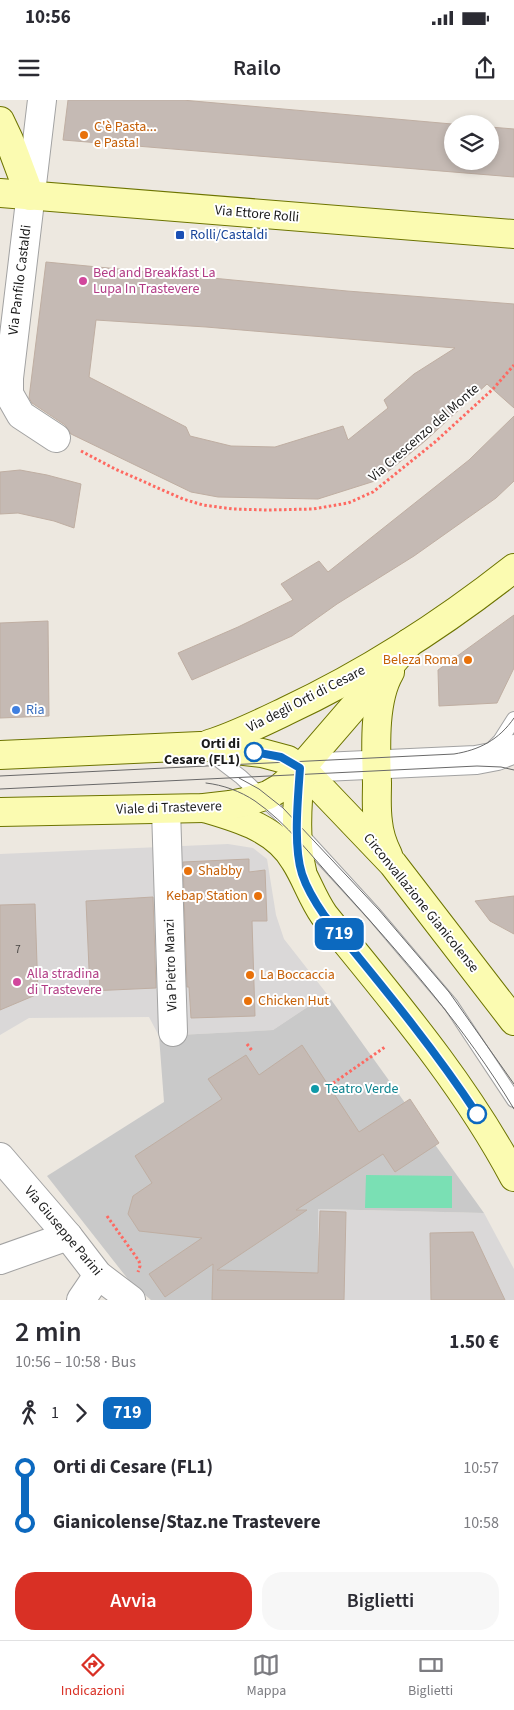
<!DOCTYPE html>
<html lang="it">
<meta charset="utf-8">
<style>
:root{--surface:#fff;--page:#f7f7f7;--text:#2b2b33;--muted:#7c7c81;--line:#e1e1e2;--accent:#d93025}
body{margin:0;font-family:"Source Sans 3",sans-serif;background:var(--page);color:var(--text);height:100vh;display:flex;flex-direction:column;font-size:19px;white-space:nowrap}
*{box-sizing:border-box;margin:0}
p{font-size:16px;color:var(--muted)}
.icon{flex:none;width:28px;height:28px;fill:none;stroke:currentColor;stroke-width:2;stroke-linecap:round;stroke-linejoin:round}
.map{position:relative;height:1200px;overflow:hidden}
.drawer{display:flex;flex-direction:column;background:var(--surface);flex:1}
.drawer>*{flex:none}
.badge{padding:0 10px;border-radius:8px;font-size:18px;line-height:32px}
.tools{position:absolute;left:444px;top:15px;display:grid;gap:10px}
.tools a{display:grid;place-items:center;width:55px;height:55px;border-radius:50%;background:var(--surface);box-shadow:0 2px 8px #0003;font-size:25px}
.map>.badge{position:absolute;translate:-50% -50%;box-shadow:0 0 0 2px #fff}
.legs{display:flex;align-items:center;gap:8px;height:55px;padding:0 15px;font-size:16px}
.legs p{margin-inline-start:auto}
.overview{display:flex;align-items:center;justify-content:space-between;height:85px;padding:0 15px}
h1{font-size:28px;font-weight:600;line-height:38px}
.cta{display:flex;gap:10px;margin-top:auto;padding:10px 15px}
.cta a{flex:1;height:58px;border-radius:20px;background:var(--accent);color:#fff;font-size:20px;font-weight:600;line-height:58px;text-align:center}
.cta a+a{background:var(--page);color:var(--text)}
ul{padding:0 15px;list-style:none}
li{display:flex;align-items:center;gap:18px;height:55px;font-size:19px}
li i{display:grid;place-items:center;width:8px;height:100%;margin:0 6px;background:currentColor}
li i::after{content:'';width:12px;height:12px;margin:-6px;border:4px solid;border-radius:50%;background:var(--surface)}
li p{margin-inline-start:auto}
li:first-child i{background:linear-gradient(#0000 50%,currentColor 0)}
li:last-child i{background:linear-gradient(currentColor 50%,#0000 0)}
.status{display:flex;justify-content:space-between;align-items:center;height:35px;padding:0 25px;background:var(--surface);direction:ltr}
.status svg{height:14px;fill:currentColor}
header{display:flex;justify-content:space-between;align-items:center;height:65px;padding:0 15px;background:var(--surface);font-size:22px;font-weight:600}
.dock{display:flex;justify-content:space-around;align-items:center;height:70px;border-top:1px solid var(--line);background:var(--surface);font-size:14px;color:var(--muted)}
.dock a{display:grid;justify-items:center;gap:2px}
.dock .selected{color:var(--accent)}
.map>svg:first-child{display:block}
.residential{fill:#dad8d8}
.religious{fill:#c9c9c9}
.pitch{fill:#7ae0b4}
.building{fill:#c5bab4;stroke:#bfaea2;fill-rule:evenodd}
.lines{fill:none;stroke-linecap:round;stroke-linejoin:round}
.lane-casing{stroke:#a2a2a2;stroke-width:16}
.street-casing{stroke:#a2a2a2;stroke-width:30}
.secondary-casing{stroke:#6d7401;stroke-width:30}
.path{stroke:#fe6961;stroke-width:3;stroke-dasharray:2.5 2.5;stroke-linecap:butt}
.lane{stroke:#fff;stroke-width:14}
.street{stroke:#fff;stroke-width:28}
.secondary{stroke:#fbfbb1;stroke-width:28}
.tram{stroke:#696969;stroke-width:1}
.line-1-casing{stroke:#fff;stroke-width:11}
.line-1{stroke:#0c69bf;stroke-width:8}
.food-dot{fill:#e8710a;stroke:#fff;stroke-width:2}
.transit-dot{fill:#1a4fb4;stroke:#fff;stroke-width:2}
.hotel-dot{fill:#d1479c;stroke:#fff;stroke-width:2}
.shop-dot{fill:#3f7fe0;stroke:#fff;stroke-width:2}
.stop-1-dot{fill:#fff;stroke:#0c69bf;stroke-width:2.5}
.culture-dot{fill:#0f9aa8;stroke:#fff;stroke-width:2}
.labels{text-anchor:middle;dominant-baseline:central;stroke-width:4;stroke-linejoin:round;paint-order:stroke}
.number-label{font-size:11px;fill:#464341}
.food-label{font-size:14px;fill:#c56008;stroke:#fff;text-anchor:start}
.street-label{font-size:14px;fill:#1b1b1b;stroke:#fff}
.transit-label{font-size:14px;fill:#164399;stroke:#fff;text-anchor:start}
.hotel-label{font-size:14px;fill:#b23c85;stroke:#fff;text-anchor:start}
.shop-label{font-size:14px;fill:#366cbe;stroke:#fff;text-anchor:start}
.stop-label{font-size:14px;font-weight:bold;fill:#1b1b1b;stroke:#fff;text-anchor:end}
.culture-label{font-size:14px;fill:#0d838f;stroke:#fff;text-anchor:start}
</style>
<div class="status"><b>10:56</b><svg viewBox="0 0 49 12"><path d="M0 12V9h3v3zM5 12V6h3v6zM10 12V3h3v9zM15 12V0h3v12zM26 1h20v11H26zM47 4h2v5h-2z"/></svg></div>
<header><svg class="icon" aria-label="menu" viewBox="0 0 24 24"><path d="M4 6h16M4 12h16M4 18h16"/></svg>Railo<svg class="icon" aria-label="share" viewBox="0 0 24 24"><path d="M12 15V3M7 8l5-5 5 5M5 13v7h14v-7"/></svg></header>
<div class="map">
<svg width="514" height="1200" viewBox="0 0 514 1200">
<rect width="100%" height="100%" fill="#ede8e0"/>
<g class="residential">
<path d="M228,744L253,748L267,759L276,815L284,839L327,894L273,930L159,936L149,917L29,918L0,935V754Z"/>
<path d="M317,1109L484,1113L514,1169V1200H318Z"/>
</g>
<path class="religious" d="M327,894L484,1113L318,1109V1200H151L131,1183L47,1076L164,1002L159,936L273,930Z"/>
<path class="pitch" d="M366,1075L452,1076V1108H365Z"/>
<g class="building">
<path d="M68,0H182L452,24V61H490V27L514,29V77L63,40Z"/>
<path d="M46,162L347,191L514,204V308L487,284L425,341L378,380L318,399L218,397L191,392L71,334L65,325L32,303L29,298ZM96,220L206,227L455,248L414,274L384,300L388,308L348,340L343,326L275,347L231,346L190,336L186,327L89,277Z"/>
<path d="M514,316V381L496,398L414,456L337,504L292,536L192,580L178,553L238,527L293,500L281,484L319,461L328,472L469,360Z"/>
<path d="M20,370L47,375L81,384L74,428L54,421L18,413L0,414V372Z"/>
<path d="M514,515V568L497,603L439,606L438,570Z"/>
<path d="M48,521L49,616L0,618V523Z"/>
<path d="M249,759V772L265,770L267,821H252L255,916L191,918L189,887H187L183,762Z"/>
<path d="M514,796V834L490,821L475,801Z"/>
<path d="M153,797L156,888L90,891L86,801Z"/>
<path d="M35,804L38,894L0,910V805Z"/>
<path d="M302,945L359,1032L410,999L439,1043L395,1072L383,1054L296,1110H307L217,1170L318,1173L320,1111L346,1112L344,1200H212L213,1164L165,1197L149,1174L202,1138L139,1131L128,1114L133,1096L152,1083L135,1056L222,999L208,979L246,955L259,975Z"/>
<path d="M473,1132L505,1200H431L430,1133Z"/>
</g>
<g class="lines">
<g class="lane-casing">
<g id="lane">
<path d="M207,651L241,677L298,731L374,814L451,905L514,1000"/>
<path d="M489,652L500,641L514,619"/>
</g>
</g>
<g class="street-casing">
<g id="street">
<path d="M42,0L9,278V294L21,315L56,338"/>
<path d="M301,668L476,660L497,656L514,649"/>
<path d="M166,709L173,932"/>
<path d="M0,1057L68,1136L98,1175L131,1200"/>
<path d="M0,1160L68,1136"/>
<path d="M81,1200L98,1175"/>
</g>
</g>
<g class="secondary-casing">
<g id="secondary">
<path d="M0,21L9,40L30,96"/>
<path d="M0,93L514,134"/>
<path d="M209,644C235,636 261,623 286,611C367,573 443,524 514,468"/>
<path d="M0,655L200,646L262,653L288,660L307,674L393,764L514,921"/>
<path d="M301,668C297,701 294,739 302,771"/>
<path d="M204,708C238,718 276,728 295,761C306,778 312,798 324,815C392,899 463,981 514,1077"/>
<path d="M0,712L204,708L230,705L245,702L268,695L280,688L295,675L409,543"/>
<path d="M388,755C383,745 379,733 378,722C376,709 377,695 377,683C376,650 373,601 390,572"/>
</g>
</g>
<g class="path">
<path d="M81,351L115,369L183,399L203,405L233,409L268,410L313,409L348,403L373,392L435,342L493,289L514,265"/>
<path d="M247,944L253,952"/>
<path d="M329,986L385,947"/>
<path d="M107,1116L139,1161L140,1166L138,1172"/>
</g>
<use href="#lane" class="lane"/>
<use href="#street" class="street"/>
<use href="#secondary" class="secondary"/>
<g class="tram">
<path d="M0,676L454,654C479,650 499,640 514,618"/>
<path d="M239,678L259,689L283,708L379,810L449,892L514,984"/>
<path d="M206,683C223,685 240,691 255,701C287,723 312,757 338,785C402,856 465,927 514,1009"/>
<path d="M0,689L477,666L501,667L514,670"/>
</g>
</g>
<g class="lines">
<g class="line-1-casing">
<path id="line-1" d="M254,652L281,657L300,668C298,698 293,746 302,774C307,789 315,802 324,815C377,880 431,944 477,1014"/>
</g>
<use href="#line-1" class="line-1"/>
</g>
<g class="food-dot">
<circle cx="84" cy="35" r="5"/>
<circle cx="468" cy="560" r="5"/>
<circle cx="188" cy="771" r="5"/>
<circle cx="258" cy="796" r="5"/>
<circle cx="250" cy="875" r="5"/>
<circle cx="248" cy="901" r="5"/>
</g>
<rect class="transit-dot" x="175" y="130" width="10" height="10" rx="2.5"/>
<g class="hotel-dot">
<circle cx="83" cy="181" r="5"/>
<circle cx="17" cy="882" r="5"/>
</g>
<circle class="shop-dot" cx="16" cy="610" r="5"/>
<g class="stop-1-dot">
<circle cx="254" cy="652" r="9"/>
<circle cx="477" cy="1014" r="9"/>
</g>
<circle class="culture-dot" cx="315" cy="989" r="5"/>
<g class="labels">
<g class="number-label">
<text x="18" y="849">7</text>
</g>
<g class="food-label">
<text x="94" y="27">C'è Pasta...<tspan x="94" dy="16">e Pasta!</tspan></text>
<text x="458" y="560" text-anchor="end">Beleza Roma</text>
<text x="198" y="771">Shabby</text>
<text x="248" y="796" text-anchor="end">Kebap Station</text>
<text x="260" y="875">La Boccaccia</text>
<text x="258" y="901">Chicken Hut</text>
</g>
<g class="street-label">
<text transform="translate(257 114) rotate(5)">Via Ettore Rolli</text>
<text transform="translate(20 180) rotate(-83)">Via Panfilo Castaldi</text>
<text transform="translate(424 333) rotate(-41)">Via Crescenzo del Monte</text>
<text transform="translate(306 599) rotate(-27)">Via degli Orti di Cesare</text>
<text transform="translate(169 708) rotate(-2)">Viale di Trastevere</text>
<text transform="translate(421 803) rotate(51)">Circonvallazione Gianicolense</text>
<text transform="translate(171 865) rotate(-92)">Via Pietro Manzi</text>
<text transform="translate(63 1131) rotate(50)">Via Giuseppe Parini</text>
</g>
<g class="transit-label">
<text x="190" y="135">Rolli/Castaldi</text>
</g>
<g class="hotel-label">
<text x="93" y="173">Bed and Breakfast La<tspan x="93" dy="16">Lupa In Trastevere</tspan></text>
<text x="27" y="874">Alla stradina<tspan x="27" dy="16">di Trastevere</tspan></text>
</g>
<g class="shop-label">
<text x="26" y="610">Ria</text>
</g>
<g class="stop-label">
<text x="240" y="644">Orti di<tspan x="240" dy="16">Cesare (FL1)</tspan></text>
</g>
<g class="culture-label">
<text x="325" y="989">Teatro Verde</text>
</g>
</g>
</svg>
<div class="tools">
<a><svg class="icon" aria-label="layers" viewBox="0 0 24 24"><path d="M12 4l9 5-9 5-9-5zM3 14l9 5 9-5"/></svg></a>
</div>
<b class="badge" style="left:339px;top:834px;background:#0c69bf;color:#fff">719</b>
</div>
<section class="drawer">
<div class="overview"><div><h1>2 min</h1><p>10:56 – 10:58 · Bus</p></div><b>1.50 €</b></div>
<div class="legs"><svg class="icon" aria-label="walk" viewBox="0 0 24 24"><circle cx="13" cy="4" r="2"/><path d="M13 8l-2 6 4 7M11 14l-3 7M7 12l3-4h3l4 4"/></svg>1<svg class="icon" aria-label="forward" viewBox="0 0 24 24"><path d="M9 5l7 7-7 7"/></svg><b class="badge" style="background:#0c69bf;color:#fff">719</b></div>
<ul>
<li><i style="color:#0c69bf"></i><b>Orti di Cesare (FL1)</b><p>10:57</p></li>
<li><i style="color:#0c69bf"></i><b>Gianicolense/Staz.ne Trastevere</b><p>10:58</p></li>
</ul>
<div class="cta"><a>Avvia</a><a>Biglietti</a></div>
</section>
<nav class="dock">
<a class="selected"><svg class="icon" aria-label="directions" viewBox="0 0 24 24"><path d="M12 3l9 9-9 9-9-9zM9 14v-3h6M13 9l2 2-2 2"/></svg>Indicazioni</a>
<a><svg class="icon" aria-label="map" viewBox="0 0 24 24"><path d="M3 6l6-2 6 2 6-2v14l-6 2-6-2-6 2zM9 4v14M15 6v14"/></svg>Mappa</a>
<a><svg class="icon" aria-label="tickets" viewBox="0 0 24 24"><path d="M3 7h18v10H3zM15 7v10"/></svg>Biglietti</a>
</nav>
